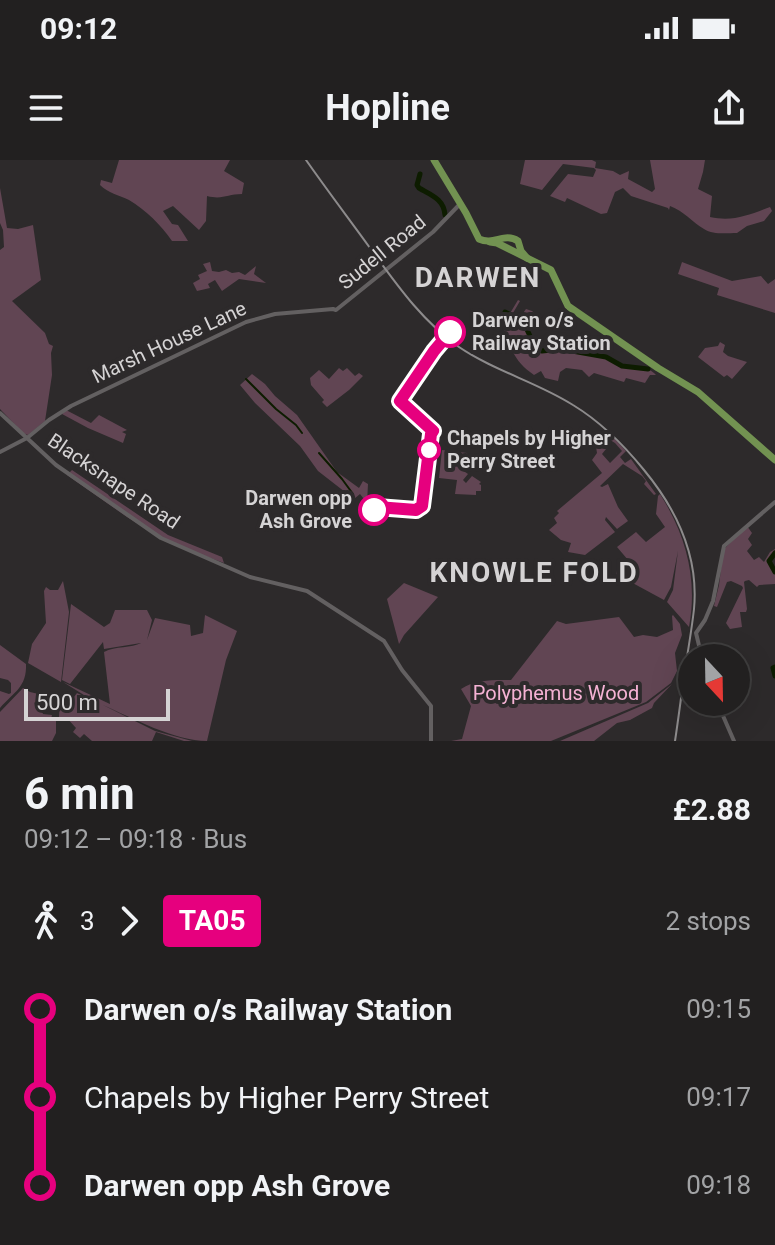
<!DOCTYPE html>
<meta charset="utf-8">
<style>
:root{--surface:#222020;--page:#2e2d2d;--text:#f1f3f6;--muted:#a2a3a5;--line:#3f3e3e}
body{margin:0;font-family:Roboto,sans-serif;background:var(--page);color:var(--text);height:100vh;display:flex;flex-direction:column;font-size:30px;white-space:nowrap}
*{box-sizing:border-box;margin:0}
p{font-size:26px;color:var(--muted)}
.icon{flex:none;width:44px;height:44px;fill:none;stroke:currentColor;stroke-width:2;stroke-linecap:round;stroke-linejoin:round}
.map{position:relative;height:581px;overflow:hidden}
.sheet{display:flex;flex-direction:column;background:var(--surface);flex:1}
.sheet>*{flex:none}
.badge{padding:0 16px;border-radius:6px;font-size:28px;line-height:52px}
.needle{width:52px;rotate:158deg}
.controls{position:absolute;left:678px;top:484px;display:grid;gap:16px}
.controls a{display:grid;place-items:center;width:72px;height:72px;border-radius:50%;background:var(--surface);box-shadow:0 8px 32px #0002,0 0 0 2px var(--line);font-size:40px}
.scale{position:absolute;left:24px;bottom:20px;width:146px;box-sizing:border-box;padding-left:8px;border:4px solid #d5d3d4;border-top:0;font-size:22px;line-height:28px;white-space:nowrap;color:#d5d3d4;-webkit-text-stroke:6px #2d2a2b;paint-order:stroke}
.map>.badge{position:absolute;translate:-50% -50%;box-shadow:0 0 0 4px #fff}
.legs{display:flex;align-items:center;gap:12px;height:88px;padding:0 24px;font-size:26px}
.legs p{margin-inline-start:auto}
.head{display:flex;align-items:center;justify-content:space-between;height:136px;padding:0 24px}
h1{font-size:44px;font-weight:700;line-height:60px}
ul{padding:0 24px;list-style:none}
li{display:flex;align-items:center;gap:28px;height:88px;font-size:30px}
li i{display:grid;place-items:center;width:12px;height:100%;margin:0 10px;background:currentColor}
li i::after{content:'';width:20px;height:20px;margin:-10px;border:6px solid;border-radius:50%;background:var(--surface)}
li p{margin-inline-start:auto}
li:first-child i{background:linear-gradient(#0000 50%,currentColor 0)}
li:last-child i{background:linear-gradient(currentColor 50%,#0000 0)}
.status{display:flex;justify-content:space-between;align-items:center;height:56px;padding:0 40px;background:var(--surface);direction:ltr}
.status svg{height:22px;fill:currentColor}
header{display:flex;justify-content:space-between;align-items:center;height:104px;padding:0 24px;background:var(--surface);font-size:36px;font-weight:700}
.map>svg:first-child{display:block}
.green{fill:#614553}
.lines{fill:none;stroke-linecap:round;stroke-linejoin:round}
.stream{stroke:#0d1c00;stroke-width:2}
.river{stroke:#0d1c00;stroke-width:5}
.tertiary{stroke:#636061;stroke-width:4}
.trunk{stroke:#729251;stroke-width:7}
.rail{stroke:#8d8b8c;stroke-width:2}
.line-1-casing{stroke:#fff;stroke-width:18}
.line-1{stroke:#e6007e;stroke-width:12}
.stop-1-dot{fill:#fff;stroke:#e6007e;stroke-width:4}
.labels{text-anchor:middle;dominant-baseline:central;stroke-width:8;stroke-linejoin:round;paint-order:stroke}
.street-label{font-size:20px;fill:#d5d3d4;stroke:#2d2a2b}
.stop-label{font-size:20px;font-weight:bold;fill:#d5d3d4;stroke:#2d2a2b;text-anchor:start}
.park-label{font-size:20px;fill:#f5b2d4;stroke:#2d2a2b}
.district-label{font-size:28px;font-weight:bold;letter-spacing:2px;fill:#d5d3d4;stroke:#2d2a2b}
</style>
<div class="status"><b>09:12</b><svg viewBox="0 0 49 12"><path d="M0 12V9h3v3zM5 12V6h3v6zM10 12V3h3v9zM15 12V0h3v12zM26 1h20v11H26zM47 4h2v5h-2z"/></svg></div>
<header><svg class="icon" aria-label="menu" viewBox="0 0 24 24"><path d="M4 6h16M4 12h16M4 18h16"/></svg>Hopline<svg class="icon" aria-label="share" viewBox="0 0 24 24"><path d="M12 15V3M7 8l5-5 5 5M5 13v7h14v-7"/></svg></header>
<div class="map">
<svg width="775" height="581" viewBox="0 0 775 581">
<rect width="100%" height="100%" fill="#2d2a2b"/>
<g class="green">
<path d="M119,0H230L224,11L244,23L242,34C227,34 223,40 207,36L206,61L199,70L173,46L163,51L172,64L178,65L188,81H172C161,65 146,50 129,40C119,35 108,33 100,25L101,20L112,23Z"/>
<path d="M525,0H592L596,2L595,8L613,11L620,15L629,11L628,19L652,32L655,29L650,0H705L703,12L698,29L712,36L710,57C733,62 749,55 770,47L772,51L764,61L747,66L737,73C727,73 713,75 704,69C692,62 684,51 670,46L669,50L668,48L631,36L623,28L615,32L607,53L601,54L567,38L565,42L550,36L568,14L593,17L596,10L594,8L563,4L542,30L520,24Z"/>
<path d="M0,28L7,68L18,69L33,65L41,120L12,141L45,173L49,184L53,186L51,193L52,215L45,261L28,275L23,273L0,249V90L4,87L3,70L0,63Z"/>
<path d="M210,102L212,111L219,112L226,110L232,113L239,112L245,115L256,106L254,114L266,123L239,119L222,131L215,120L208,124L210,128L197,131L193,123L200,119L198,115L207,111L203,104Z"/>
<path d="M682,102L732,121L761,116L768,124L775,119V153L717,135L719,128L678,114Z"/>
<path d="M518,140L520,141L513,153L521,156L526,149L532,151L541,159L537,166L521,157L519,159L529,175L531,187C542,194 549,189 562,190C573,191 596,193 606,197C612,200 615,206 622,207C635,209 649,206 656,215H650L645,223L626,218L624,222L594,213L589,217L582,210L566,208L560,212L558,221L545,218L541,211L534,215C524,208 517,201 512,190L518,186L508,178L500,161L504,153L509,155Z"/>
<path d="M720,182L725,185L723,192L728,196L747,202L732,219L727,215L724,217L698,197L705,188L718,186Z"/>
<path d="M339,208L343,211L347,208L355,216L359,213L363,216L349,230L327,247L322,242L324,240L311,225L310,218L319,210L329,219Z"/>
<path d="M252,214L265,224L275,236L297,255L337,312L359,328L363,321L368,324L367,343L360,334L354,339L318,311L300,286L255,243L240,225Z"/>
<path d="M66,250L91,263L99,255L127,270L122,272L126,274L123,283L88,268L62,254Z"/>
<path d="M611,275L626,291L620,297L625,303L631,299L656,334L654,335L644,324L646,321L642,316L623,304L600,326L602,327L608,324L618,347L628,361L617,369L606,357L605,360L615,372L585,395L568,392L571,383L561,380L549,370L557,363L554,358L559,353L557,351L602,313L592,300L597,293L596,287L606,280L610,284L602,294L610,303L622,291L615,283L607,278Z"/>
<path d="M442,290L467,293L468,298L473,299L462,310L468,314L463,320L466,323L472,316L481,322L479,324L481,325V331H476V335L455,334L457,320L439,318Z"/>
<path d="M72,310L168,375L222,397L224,403L169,383L127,357L67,315Z"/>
<path d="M660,334C686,375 698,419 689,467L667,442L673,430L678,391L671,427L664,440L616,414L619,404L625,403L627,411L631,415L634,407L617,387L636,372L646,382L665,367L656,354L658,336Z"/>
<path d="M747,366L752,373L748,379L752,385L747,391L754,400L759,397L764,402L770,392L775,389V392L769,401L775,413V424L759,425L757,427L749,420L745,421L744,422L747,449L746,452H740L742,467L730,469L726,463L743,428L742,426L731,421L727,422L717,447L714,446L719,425L723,393L724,389Z"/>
<path d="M63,421L69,452L61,522L28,503L32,484L46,463L44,431L46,427L50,430H58Z"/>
<path d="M404,423L438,437L404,475L399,484L387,439Z"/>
<path d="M71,444L104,467L110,463L115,450H147L152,460L147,480L155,458L190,465L191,476L203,473L205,455L237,471L226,500L207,581C175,581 132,558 103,545L155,571L192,581H184L156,572L152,581H92L84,574L80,578L73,572L76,568L66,557L62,561L59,558L60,536L74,537L77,533L92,540L63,522L110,544L104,492C115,486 132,488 141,483L104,489L103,482L70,524L62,520Z"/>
<path d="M673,455L680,464L682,475L675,493L677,511L671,523L646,542L551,581H451L462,579L471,546L461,529C476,519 494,520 511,520L557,461L566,464L619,457L634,477L643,475L657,477L673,470L672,456Z"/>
<path d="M0,485L26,504C27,527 14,532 0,548V531L9,534L11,533V523L8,520L0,518Z"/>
<path d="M672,524L654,543L652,548L630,560L617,563L594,581H560L648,543Z"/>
<path d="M23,528L30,532L43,535L40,546L43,554L52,555L51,559L56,561V573L52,581H0V552Z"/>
</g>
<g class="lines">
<g class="stream">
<path d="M246,219L276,249L296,265L302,273"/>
<path d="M319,293L342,319L353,334"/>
</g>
<g class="river">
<path d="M420,14L417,25L419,28C431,35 444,39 445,55"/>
<path d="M505,152L523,161L530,176L532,186L542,191L561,189L606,197L622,206L648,209"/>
<path d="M775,393L769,401L775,412"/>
<path d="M775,507L773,508L775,516"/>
</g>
<g class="tertiary">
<path d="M0,253L56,305L161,378L250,417L307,431L384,481L402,510L431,546V581"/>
<path d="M0,292L27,278L49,260L71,246L246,162L275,154L333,149L336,150L433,72L459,45"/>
<path d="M702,498L696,473L705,460L713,441L724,386L775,342"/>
<path d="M717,542L734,581"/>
</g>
<g class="trunk">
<path d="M434,0L466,53L479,79C494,86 504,72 518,81L521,91L527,98"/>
<path d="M490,82L497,83L551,110L568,146L658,208L698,232L775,300"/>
</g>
<path class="rail" d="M306,0C327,30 349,59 370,88C397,125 422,161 459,187C494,211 537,222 573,245C601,262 623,284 644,310C677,350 699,396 694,449C692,467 689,485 686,503C682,529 679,555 675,581"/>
</g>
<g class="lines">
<g class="line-1-casing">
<path id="line-1" d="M374,350L377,347L416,350L422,346L431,274L433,271L400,241L434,191L450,172"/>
</g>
<use href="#line-1" class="line-1"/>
</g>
<g class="stop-1-dot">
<circle cx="450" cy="172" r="14"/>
<circle cx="429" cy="290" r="10"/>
<circle cx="374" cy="350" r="14"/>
</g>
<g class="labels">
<g class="street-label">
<text transform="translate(382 92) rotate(-39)">Sudell Road</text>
<text transform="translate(169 182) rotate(-25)">Marsh House Lane</text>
<text transform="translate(114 321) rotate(34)">Blacksnape Road</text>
</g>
<g class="stop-label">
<text x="472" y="160">Darwen o/s<tspan x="472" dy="23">Railway Station</tspan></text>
<text x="447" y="278">Chapels by Higher<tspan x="447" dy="23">Perry Street</tspan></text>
<text x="352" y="338" text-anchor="end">Darwen opp<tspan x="352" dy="23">Ash Grove</tspan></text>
</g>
<g class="park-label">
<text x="556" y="533">Polyphemus Wood</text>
</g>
<g class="district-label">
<text x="478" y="117">DARWEN</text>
<text x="534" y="412">KNOWLE FOLD</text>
</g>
</g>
</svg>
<div class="controls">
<a><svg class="needle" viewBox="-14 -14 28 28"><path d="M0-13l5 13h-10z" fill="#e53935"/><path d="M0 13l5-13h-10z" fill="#a2a3a5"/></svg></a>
</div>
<div class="scale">500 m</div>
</div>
<section class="sheet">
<div class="head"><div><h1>6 min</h1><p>09:12 – 09:18 · Bus</p></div><b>£2.88</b></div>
<div class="legs"><svg class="icon" aria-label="walk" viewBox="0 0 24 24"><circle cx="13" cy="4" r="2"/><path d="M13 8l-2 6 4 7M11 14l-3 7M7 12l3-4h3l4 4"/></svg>3<svg class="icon" aria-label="forward" viewBox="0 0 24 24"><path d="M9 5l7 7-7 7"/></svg><b class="badge" style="background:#e6007e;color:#fff">TA05</b><p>2 stops</p></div>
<ul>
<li><i style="color:#e6007e"></i><b>Darwen o/s Railway Station</b><p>09:15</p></li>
<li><i style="color:#e6007e"></i><span>Chapels by Higher Perry Street</span><p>09:17</p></li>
<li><i style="color:#e6007e"></i><b>Darwen opp Ash Grove</b><p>09:18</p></li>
</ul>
</section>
